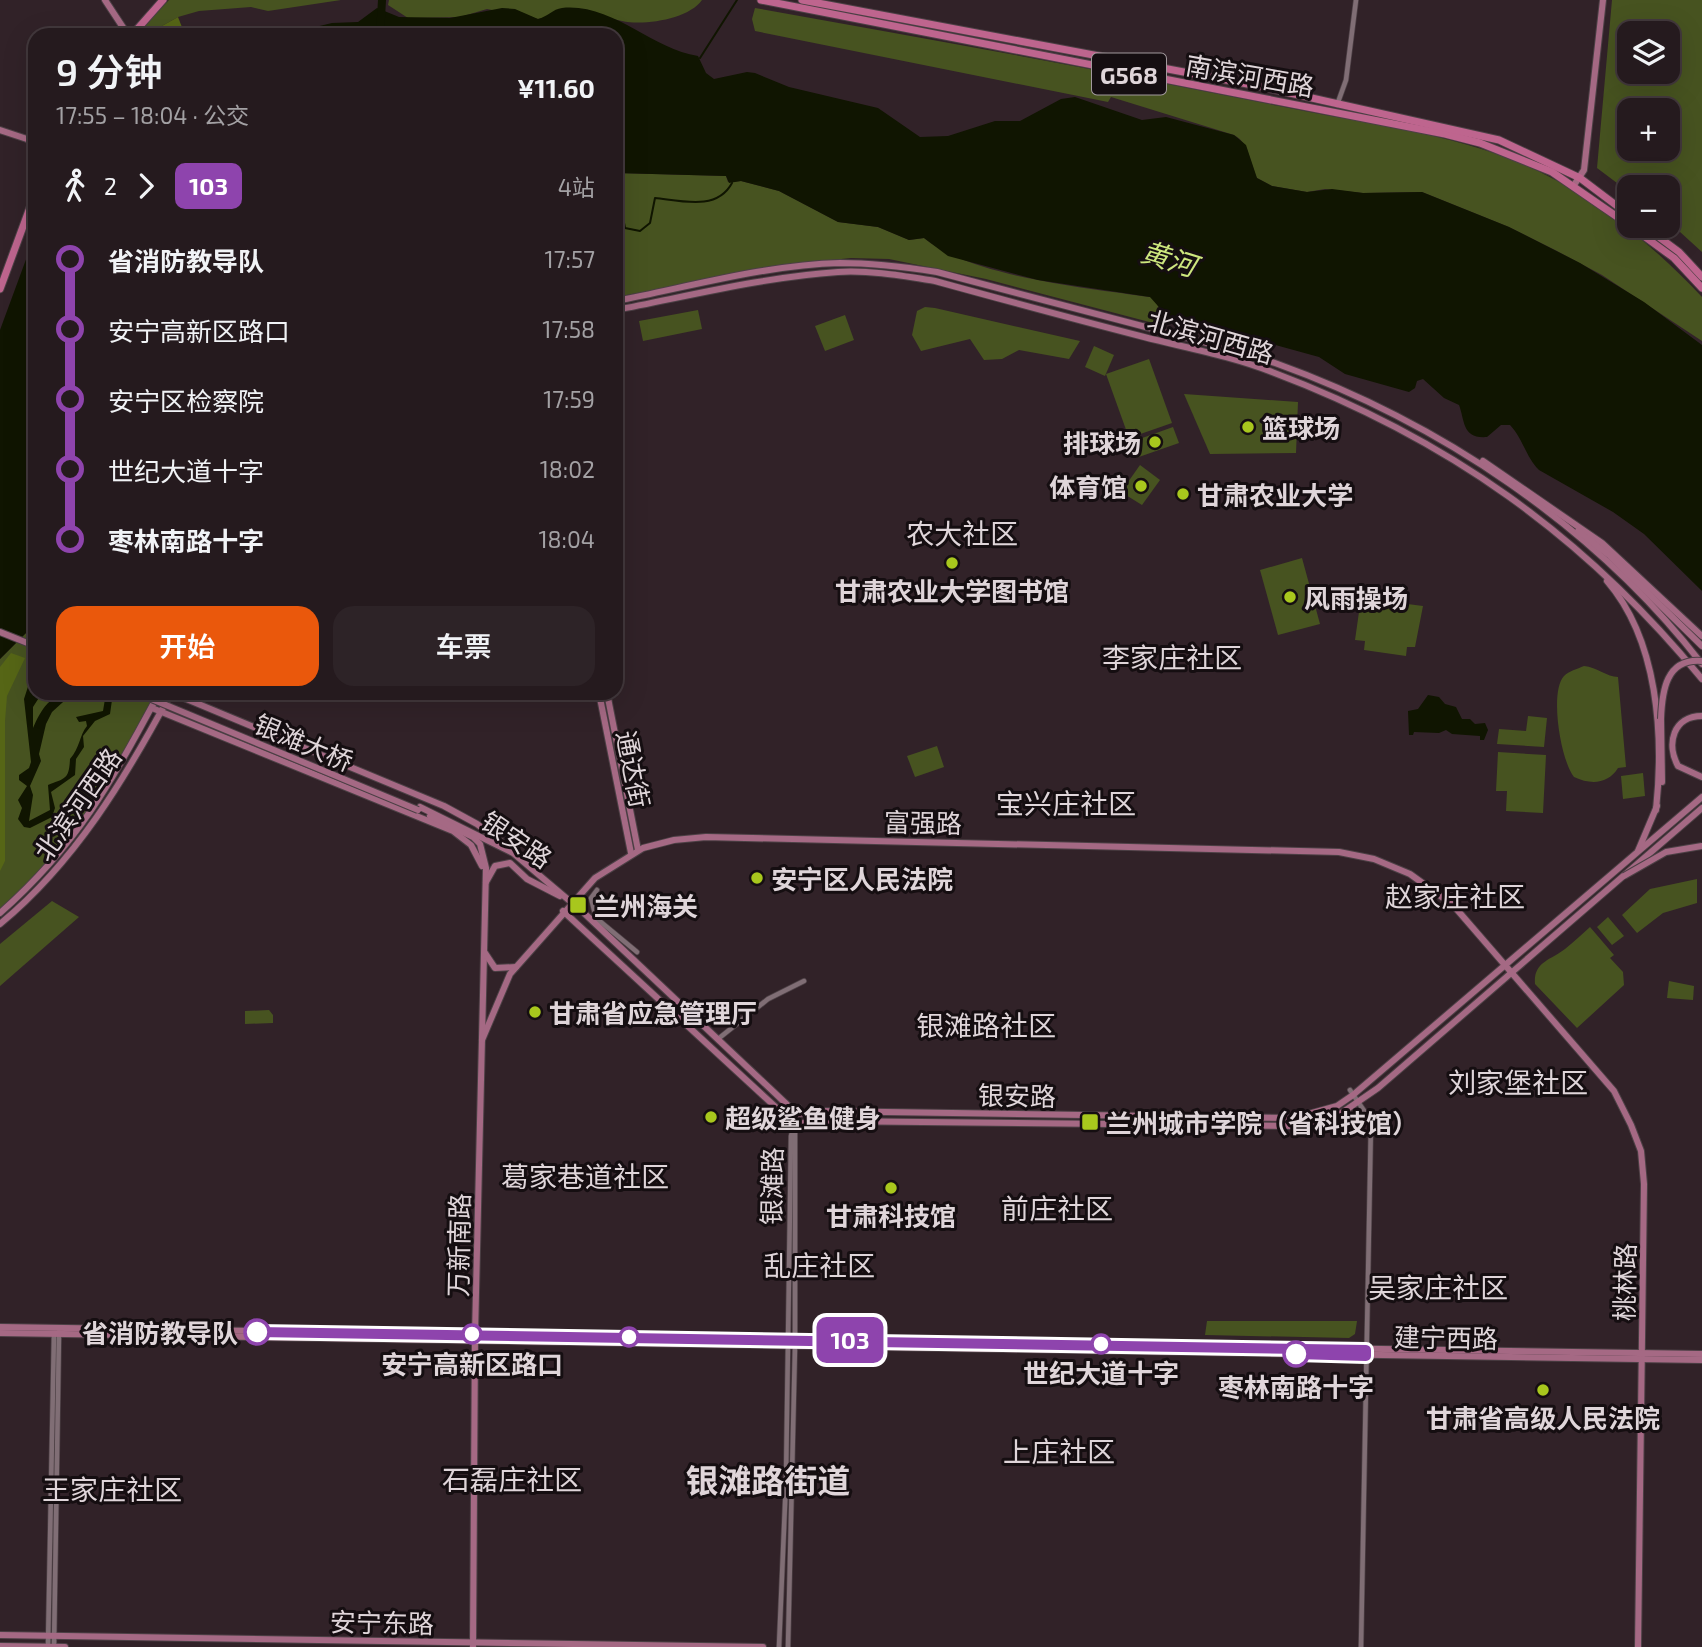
<!DOCTYPE html>
<html lang="zh">
<meta charset="utf-8">
<style>
:root{--surface:#251a1e;--page:#2d2327;--text:#f1f3f6;--muted:#a3a1a4;--line:#42383c;--accent:#ea580c}
body{margin:0;font-family:"Exo 2","Noto Sans SC",sans-serif;background:var(--page);color:var(--text);height:100vh;display:flex;flex-direction:column;font-size:26px;white-space:nowrap}
*{box-sizing:border-box;margin:0}
p{font-size:23px;color:var(--muted)}
.icon{flex:none;width:38px;height:38px;fill:none;stroke:currentColor;stroke-width:2;stroke-linecap:round;stroke-linejoin:round}
.map{position:relative;flex:1;overflow:hidden}
.drawer{position:absolute;left:28px;top:28px;width:595px;height:672px;display:flex;flex-direction:column;background:var(--surface);border-radius:21px;box-shadow:0 7px 28px #0002,0 0 0 2px var(--line)}
.drawer>*{flex:none}
.badge{padding:0 14px;border-radius:10px;font-size:24px;line-height:46px}
.fabs{position:absolute;left:1617px;top:21px;display:grid;gap:14px}
.fabs a{display:grid;place-items:center;width:63px;height:63px;border-radius:14px;background:var(--surface);box-shadow:0 7px 28px #0002,0 0 0 2px var(--line);font-size:35px}
.map>.badge{position:absolute;translate:-50% -50%;box-shadow:0 0 0 4px #fff}
.legs{display:flex;align-items:center;gap:10px;height:77px;padding:0 28px;font-size:23px}
.legs p{margin-inline-start:auto}
.overview{display:flex;align-items:center;justify-content:space-between;height:119px;padding:0 28px}
h1{font-size:38px;font-weight:600;line-height:52px}
.cta{display:flex;gap:14px;margin-top:auto;padding:14px 28px}
.cta a{flex:1;height:80px;border-radius:21px;background:var(--accent);color:#fff;font-size:28px;font-weight:600;line-height:80px;text-align:center}
.cta a+a{background:var(--page);color:var(--text)}
ul{padding:0 28px;list-style:none}
li{display:flex;align-items:center;gap:24px;height:70px;font-size:26px}
li i{display:grid;place-items:center;width:10px;height:100%;margin:0 9px;background:currentColor}
li i::after{content:'';width:18px;height:18px;margin:-9px;border:5px solid;border-radius:50%;background:var(--surface)}
li p{margin-inline-start:auto}
li:first-child i{background:linear-gradient(#0000 50%,currentColor 0)}
li:last-child i{background:linear-gradient(currentColor 50%,#0000 0)}
.map>svg:first-child{display:block}
.green{fill:#475320;fill-rule:evenodd}
.forest{fill:#566616}
.water{fill:#101501}
.lines{fill:none;stroke-linecap:round;stroke-linejoin:round}
.stream{stroke:#101501;stroke-width:2}
.river{stroke:#101501;stroke-width:8}
.minor-casing{stroke:#4c4045;stroke-width:6}
.major-casing{stroke:#4c4045;stroke-width:8}
.highway-casing{stroke:#4c4045;stroke-width:9}
.minor{stroke:#806e75;stroke-width:4.5}
.major{stroke:#a56984;stroke-width:6}
.highway{stroke:#be658e;stroke-width:7}
.major-bridge-casing{stroke:#4c4045;stroke-width:8;stroke-linecap:butt}
.major-bridge{stroke:#a56984;stroke-width:6}
.line-1-casing{stroke:#fff;stroke-width:16}
.line-1{stroke:#8e44ad;stroke-width:10}
.poi-dot{fill:#a8c71d;stroke:#150e11;stroke-width:2.5}
.stop-1-dot{fill:#fff;stroke:#8e44ad;stroke-width:3.5}
.labels{text-anchor:middle;dominant-baseline:central;stroke-width:6;stroke-linejoin:round;paint-order:stroke}
.shield{fill:#150e11;stroke:#a2999d;stroke-width:2}
.shield-label{font-size:24px;font-weight:bold;fill:#dfd5d9}
.street-label{font-size:26px;fill:#dfd5d9;stroke:#150e11}
.poi-label{font-size:26px;font-weight:bold;fill:#dfd5d9;stroke:#150e11;text-anchor:start}
.stop-label{font-size:26px;font-weight:bold;fill:#dfd5d9;stroke:#150e11}
.water-label{font-size:28px;font-style:italic;fill:#cde77e;stroke:#150e11}
.neighbourhood-label{font-size:28px;fill:#dfd5d9;stroke:#150e11}
.district-label{font-size:33px;font-weight:bold;fill:#dfd5d9;stroke:#150e11}
</style>
<div class="map">
<svg width="1702" height="1647" viewBox="0 0 1702 1647">
<rect width="100%" height="100%" fill="#312228"/>
<g class="green">
<path d="M169,0H341L268,11L251,7L199,11L178,17L146,35H136Z"/>
<path d="M389,0H702C689,19 644,26 622,21C607,18 594,11 579,10C562,8 553,16 538,19L487,9L460,17L408,18L388,5Z"/>
<path d="M1612,0H1702V252L1668,221V187H1629V192L1597,168ZM1629,33H1668V72H1629ZM1629,110H1668V149H1629Z"/>
<path d="M755,8C930,39 1105,71 1279,106C1365,124 1460,133 1540,172C1600,201 1656,248 1702,297V341L1602,275L1557,251L1509,227L1422,192L1363,193L1325,189L1307,192L1272,186L1257,178C1247,163 1252,145 1234,135L1111,97L1108,102L755,31L752,19Z"/>
<path d="M616,173L726,176L728,182L741,181L779,191L838,222L878,227L909,240L924,238C971,277 1088,288 1150,297L1154,298L1161,312L1157,324L986,279L889,259L851,258L793,264L616,297Z"/>
<path d="M925,307L935,308L1080,341L1069,359L1019,350L1002,359L984,360L970,339L921,351L912,335L917,311Z"/>
<path d="M698,310L702,329L643,341L639,321Z"/>
<path d="M845,315L854,340L825,351L815,326Z"/>
<path d="M1094,346L1114,355L1105,376L1085,367Z"/>
<path d="M1149,359L1172,423L1129,438L1106,374Z"/>
<path d="M1184,394L1298,402L1296,453L1210,454Z"/>
<path d="M1173,427L1179,443L1136,458L1131,442Z"/>
<path d="M1140,465L1160,480L1142,505L1121,492Z"/>
<path d="M1302,558L1320,624L1278,635L1260,570Z"/>
<path d="M1361,598L1423,606L1415,647H1407L1406,656L1364,650L1365,641L1355,640Z"/>
<path d="M35,624V693H160L82,827L0,913V659Z"/>
<path d="M1584,666C1597,667 1607,677 1618,677L1626,767L1618,768C1608,784 1591,785 1574,777C1561,761 1549,692 1564,676C1569,671 1577,669 1584,666Z"/>
<path d="M1528,716L1547,718L1544,747L1497,744L1499,729L1526,731Z"/>
<path d="M937,746L944,767L915,777L907,756Z"/>
<path d="M1498,752L1546,755L1543,813L1506,811L1507,791H1496Z"/>
<path d="M1643,773L1645,796L1623,799L1621,776Z"/>
<path d="M1697,879V903L1663,913L1637,933L1622,915L1650,889Z"/>
<path d="M52,901L79,917L0,986V944Z"/>
<path d="M1608,917L1624,936L1612,945L1597,927Z"/>
<path d="M1590,927L1614,955L1610,958L1623,972L1624,985L1577,1028L1535,984C1533,962 1551,960 1565,949C1574,942 1582,934 1590,927Z"/>
<path d="M1669,981L1694,986L1693,1000L1667,998Z"/>
<path d="M269,1010L273,1015V1023L245,1024V1011Z"/>
<path d="M1207,1321H1357L1355,1334L1349,1338L1205,1335Z"/>
</g>
<g class="forest">
<path d="M178,17L185,35H146Z"/>
<path d="M11,653L25,658L7,696L5,721V861L0,871V667Z"/>
</g>
<g class="water">
<path d="M377,8L399,17L450,18L502,8L515,9L538,19C547,17 553,9 562,8C613,3 651,49 698,56L706,73L714,79L747,72L755,73L789,87L878,108L920,137L948,136L995,121H1020L1061,99L1075,97L1142,120L1166,117L1234,135L1246,145L1257,178L1272,186L1307,192L1332,189L1363,193L1422,192L1509,227L1580,263L1644,302L1702,345V591L1644,534L1613,512L1539,470C1526,457 1523,439 1510,425H1501L1487,437C1462,439 1465,421 1459,405L1444,398L1423,379L1417,381L1415,388L1409,392L1345,374L1319,357L1166,315L1150,297L1038,280L948,256L924,238L909,240L878,227L838,222L779,191L741,181L729,183L726,176L616,173V35H282L332,23L358,22Z"/>
<path d="M35,235V476L30,486L35,493V532L27,533L29,544L35,551V624L0,659V330Z"/>
<path d="M35,665V693H42L33,707V728C41,710 50,693 73,693L52,712L46,724L39,754L41,761L30,786L33,795L29,821L50,810L48,785C66,778 69,779 70,759C80,748 79,736 87,726L86,721L79,722L76,717L103,711L106,693H113L110,714L95,721L83,736L84,747L76,759L75,775L51,792L55,808L52,817L30,828L24,827L18,819L22,808L18,800L27,786L19,780V775L29,768L31,762L24,699Z"/>
<path d="M1428,695L1439,697L1445,704L1456,707L1462,719H1470L1475,724L1485,723L1488,730L1484,740H1480V736L1452,734L1446,730L1439,733L1414,732L1413,735H1409L1408,711L1418,709Z"/>
</g>
<g class="lines">
<g class="stream">
<path d="M700,58L737,0"/>
<path d="M616,198L620,202L625,228L640,231L650,223L655,198C682,201 717,211 732,183"/>
</g>
<path class="river" d="M380,35L382,0"/>
<g class="minor-casing">
<g id="minor">
<path d="M1337,105L1346,80L1356,0"/>
<path d="M597,890L591,898L596,918L637,952"/>
<path d="M718,1039L768,999L804,981"/>
<path d="M1350,1090L1371,1121L1361,1647"/>
<path d="M48,1647L54,1333"/>
<path d="M54,1647L59,1332"/>
<path d="M779,1647L786,1481L791,1136L799,1107"/>
<path d="M788,1647L795,1346V1127"/>
</g>
</g>
<g class="major-casing">
<g id="major">
<path d="M105,0L128,35"/>
<path d="M0,130L33,141"/>
<path d="M1574,185L1584,170L1603,0"/>
<path d="M616,301C689,287 765,265 840,263C873,263 905,267 937,272C1006,290 1074,308 1142,326C1186,338 1232,348 1275,363C1439,422 1594,525 1702,664"/>
<path d="M616,310C689,296 764,277 838,272C870,270 903,276 935,281C1004,300 1074,319 1144,337C1187,348 1231,356 1272,372C1447,438 1584,535 1702,679"/>
<path d="M1483,461L1602,543L1702,636"/>
<path d="M1578,531L1610,556L1702,646"/>
<path d="M1607,581C1658,640 1664,735 1656,810"/>
<path d="M0,632L35,646"/>
<path d="M172,693L444,806L477,824L504,844"/>
<path d="M599,693L631,853"/>
<path d="M607,693L638,850"/>
<path d="M152,708L453,831L471,845L482,866"/>
<path d="M1702,716C1673,716 1666,744 1678,766L1702,777"/>
<path d="M1661,719L1662,782"/>
<path d="M420,807L513,853L584,913L797,1114L820,1111L1294,1118L1337,1106L1353,1095L1702,797"/>
<path d="M430,816L473,837L480,844L486,868L475,1335L473,1647"/>
<path d="M1638,851L1657,806"/>
<path d="M486,882L495,866L510,863L527,879L560,896"/>
<path d="M563,911L794,1124L827,1121L1298,1126L1340,1114L1378,1088L1702,808"/>
<path d="M0,913C76,846 112,782 159,693"/>
<path d="M0,924C75,862 125,779 171,693"/>
<path d="M485,953L495,968L516,967"/>
<path d="M482,1040L510,974L595,878L643,848L674,840L706,837L1339,852L1374,859L1410,874L1453,905L1614,1091L1631,1125L1641,1151L1644,1184L1638,1647"/>
<path d="M0,1327L1702,1354"/>
<path d="M0,1333L1702,1360"/>
<path d="M0,1635L763,1647"/>
<path d="M0,1646L65,1647"/>
</g>
</g>
<g class="highway-casing">
<g id="highway">
<path d="M761,0L1445,134L1480,143L1552,172L1629,225"/>
<path d="M802,0L1258,86L1499,140L1580,178L1629,215"/>
<path d="M132,35L163,0"/>
<path d="M35,138L29,140L35,146"/>
<path d="M1630,226L1674,258L1702,288"/>
<path d="M1644,226L1679,252L1702,277"/>
<path d="M0,289L35,194"/>
</g>
</g>
<use href="#minor" class="minor"/>
<use href="#major" class="major"/>
<use href="#highway" class="highway"/>
<g class="major-bridge-casing">
<g id="major-bridge">
<path d="M137,693L418,810"/>
<path d="M1661,719C1662,691 1666,658 1702,661"/>
<path d="M1624,876L1666,852L1702,846"/>
</g>
</g>
<use href="#major-bridge" class="major-bridge"/>
</g>
<g class="lines">
<g class="line-1-casing">
<path id="line-1" d="M257,1332L1366,1350V1356L1296,1354"/>
</g>
<use href="#line-1" class="line-1"/>
</g>
<g class="poi-dot">
<circle cx="1248" cy="427" r="7"/>
<circle cx="1155" cy="442" r="7"/>
<circle cx="1141" cy="486" r="7"/>
<circle cx="1183" cy="494" r="7"/>
<circle cx="952" cy="563" r="7"/>
<circle cx="1290" cy="597" r="7"/>
<circle cx="757" cy="878" r="7"/>
<rect x="569" y="896" width="18" height="18" rx="3.5"/>
<circle cx="535" cy="1012" r="7"/>
<circle cx="711" cy="1117" r="7"/>
<rect x="1081" y="1113" width="18" height="18" rx="3.5"/>
<circle cx="891" cy="1188" r="7"/>
<circle cx="1543" cy="1390" r="7"/>
</g>
<g class="stop-1-dot">
<circle cx="257" cy="1332" r="12"/>
<circle cx="472" cy="1334" r="9"/>
<circle cx="629" cy="1337" r="9"/>
<circle cx="1101" cy="1344" r="9"/>
<circle cx="1296" cy="1354" r="12"/>
</g>
<g class="labels">
<rect class="shield" x="1092" y="53.5" width="74" height="41" rx="5"/>
<g class="shield-label">
<text x="1129" y="74">G568</text>
</g>
<g class="street-label">
<text transform="translate(1250 75) rotate(10)">南滨河西路</text>
<text transform="translate(1211 336) rotate(16)">北滨河西路</text>
<text transform="translate(304 742) rotate(23)">银滩大桥</text>
<text transform="translate(634 769) rotate(79)">通达街</text>
<text transform="translate(77 804) rotate(-55)">北滨河西路</text>
<text transform="translate(923 822) rotate(1)">富强路</text>
<text transform="translate(517 839) rotate(34)">银安路</text>
<text transform="translate(1017 1095) rotate(1)">银安路</text>
<text transform="translate(771 1186) rotate(-89)">银滩路</text>
<text transform="translate(458 1245) rotate(-89)">万新南路</text>
<text transform="translate(1624 1282) rotate(-89)">桃林路</text>
<text transform="translate(1446 1337) rotate(1)">建宁西路</text>
<text transform="translate(382 1622) rotate(1)">安宁东路</text>
</g>
<g class="poi-label">
<text x="1262" y="427">篮球场</text>
<text x="1141" y="442" text-anchor="end">排球场</text>
<text x="1127" y="486" text-anchor="end">体育馆</text>
<text x="1197" y="494">甘肃农业大学</text>
<text x="952" y="590" text-anchor="middle">甘肃农业大学图书馆</text>
<text x="1304" y="597">风雨操场</text>
<text x="771" y="878">安宁区人民法院</text>
<text x="594" y="905">兰州海关</text>
<text x="549" y="1012">甘肃省应急管理厅</text>
<text x="725" y="1117">超级鲨鱼健身</text>
<text x="1106" y="1122">兰州城市学院（省科技馆）</text>
<text x="891" y="1215" text-anchor="middle">甘肃科技馆</text>
<text x="1543" y="1417" text-anchor="middle">甘肃省高级人民法院</text>
</g>
<g class="stop-label">
<text x="238" y="1332" text-anchor="end">省消防教导队</text>
<text x="472" y="1363">安宁高新区路口</text>
<text x="1101" y="1372">世纪大道十字</text>
<text x="1296" y="1386">枣林南路十字</text>
</g>
<g class="water-label">
<text transform="translate(1169 258) rotate(17)">黄河</text>
</g>
<g class="neighbourhood-label">
<text x="962" y="533">农大社区</text>
<text x="1172" y="657">李家庄社区</text>
<text x="1066" y="803">宝兴庄社区</text>
<text x="1455" y="896">赵家庄社区</text>
<text x="986" y="1025">银滩路社区</text>
<text x="1518" y="1082">刘家堡社区</text>
<text x="585" y="1176">葛家巷道社区</text>
<text x="1057" y="1208">前庄社区</text>
<text x="819" y="1265">乱庄社区</text>
<text x="1438" y="1287">吴家庄社区</text>
<text x="1059" y="1451">上庄社区</text>
<text x="512" y="1479">石磊庄社区</text>
<text x="112" y="1489">王家庄社区</text>
</g>
<g class="district-label">
<text x="768" y="1480">银滩路街道</text>
</g>
</g>
</svg>
<div class="fabs">
<a><svg class="icon" aria-label="layers" viewBox="0 0 24 24"><path d="M12 4l9 5-9 5-9-5zM3 14l9 5 9-5"/></svg></a>
<a>+</a>
<a>−</a>
</div>
<b class="badge" style="left:850px;top:1340px;background:#8e44ad;color:#fff">103</b>
<section class="drawer">
<div class="overview"><div><h1>9 分钟</h1><p>17:55 – 18:04 · 公交</p></div><b>¥11.60</b></div>
<div class="legs"><svg class="icon" aria-label="walk" viewBox="0 0 24 24"><circle cx="13" cy="4" r="2"/><path d="M13 8l-2 6 4 7M11 14l-3 7M7 12l3-4h3l4 4"/></svg>2<svg class="icon" aria-label="forward" viewBox="0 0 24 24"><path d="M9 5l7 7-7 7"/></svg><b class="badge" style="background:#8e44ad;color:#fff">103</b><p>4站</p></div>
<ul>
<li><i style="color:#8e44ad"></i><b>省消防教导队</b><p>17:57</p></li>
<li><i style="color:#8e44ad"></i><span>安宁高新区路口</span><p>17:58</p></li>
<li><i style="color:#8e44ad"></i><span>安宁区检察院</span><p>17:59</p></li>
<li><i style="color:#8e44ad"></i><span>世纪大道十字</span><p>18:02</p></li>
<li><i style="color:#8e44ad"></i><b>枣林南路十字</b><p>18:04</p></li>
</ul>
<div class="cta"><a>开始</a><a>车票</a></div>
</section>
</div>
